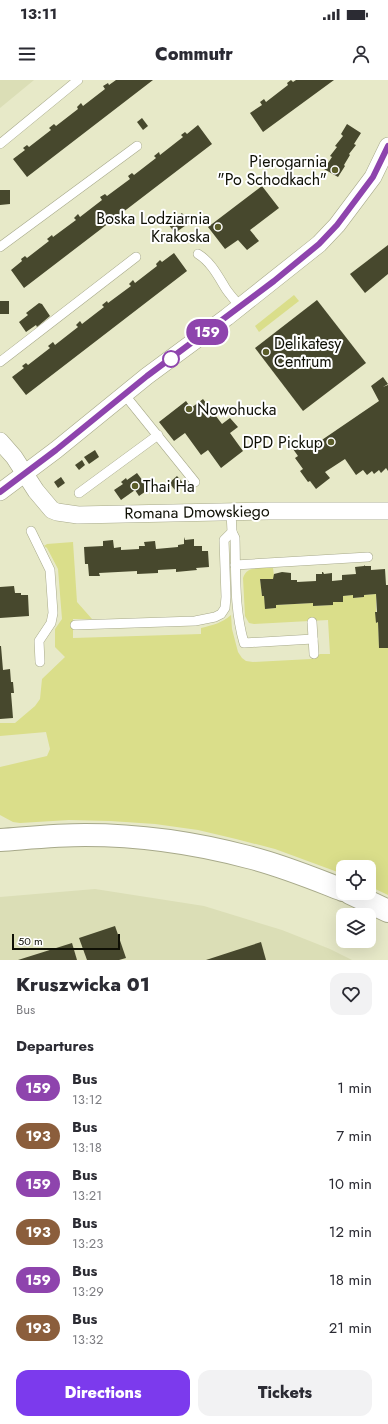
<!DOCTYPE html>
<style>
:root{--surface:#fff;--page:#f2f2f3;--text:#2b2b33;--muted:#7c7c81;--accent:#7c3aed}
body{margin:0;font-family:Jost,sans-serif;background:var(--page);color:var(--text);height:100vh;display:flex;flex-direction:column;font-size:15px;white-space:nowrap}
*{box-sizing:border-box;margin:0}
p{font-size:13px;color:var(--muted)}
.icon{flex:none;width:22px;height:22px;fill:none;stroke:currentColor;stroke-width:2;stroke-linecap:round;stroke-linejoin:round}
.map{position:relative;height:880px;overflow:hidden}
.drawer{display:flex;flex-direction:column;background:var(--surface);flex:1}
.drawer>*{flex:none}
.badge{padding:0 8px;border-radius:13px;font-size:14px;line-height:26px}
.controls{position:absolute;left:336px;top:780px;display:grid;gap:8px}
.controls a{display:grid;place-items:center;width:40px;height:40px;border-radius:8px;background:var(--surface);box-shadow:0 4px 16px #0002;font-size:20px}
.scale{position:absolute;left:12px;bottom:10px;width:108px;box-sizing:border-box;padding-left:4px;border:2px solid #0f1005;border-top:0;font-size:11px;line-height:14px;white-space:nowrap;color:#0f1005;-webkit-text-stroke:3px #fff;paint-order:stroke}
.map>.badge{position:absolute;translate:-50% -50%;box-shadow:0 0 0 2px #fff}
h2{padding:0 16px;font-size:15px;line-height:36px}
.round{display:grid;place-items:center;flex:none;width:42px;height:42px;border-radius:12px;background:var(--page)}
.head{display:flex;align-items:center;justify-content:space-between;height:68px;padding:0 16px}
h1{font-size:19px;font-weight:800;line-height:30px}
.cta{display:flex;gap:8px;margin-top:auto;padding:8px 16px}
.cta a{flex:1;height:46px;border-radius:12px;background:var(--accent);color:#fff;font-size:16px;font-weight:800;line-height:46px;text-align:center}
.cta a+a{background:var(--page);color:var(--text)}
ul{padding:0;list-style:none}
li{display:flex;align-items:center;gap:12px;height:48px;padding:0 16px}
li div{flex:1}
li b{display:block;font-size:15px}
li em{font-style:normal}
li .badge{min-width:44px;font-weight:700;text-align:center}
.status{display:flex;justify-content:space-between;align-items:center;height:28px;padding:0 20px;background:var(--surface);direction:ltr}
.status svg{height:11px;fill:currentColor}
header{display:flex;justify-content:space-between;align-items:center;height:52px;padding:0 16px;background:var(--surface);font-size:18px;font-weight:800}
.map>svg:first-child{display:block}
.built{fill:#dbdeb6}
.green{fill:#dade8a}
.building{fill:#47482d}
.lines{fill:none;stroke-linecap:round;stroke-linejoin:round}
.service-casing{stroke:#a7a98a;stroke-width:10}
.minor-casing{stroke:#a7a98a;stroke-width:18}
.secondary-casing{stroke:#a7a98a;stroke-width:24}
.service{stroke:#fff;stroke-width:9}
.minor{stroke:#fff;stroke-width:17}
.secondary{stroke:#fff;stroke-width:22}
.line-casing{stroke:#fff;stroke-width:9}
.line{stroke:#8e44ad;stroke-width:6}
.poi-dot{fill:#5a5c29;stroke:#fff;stroke-width:1.5}
.stop-dot{fill:#fff;stroke:#8e44ad;stroke-width:2}
.labels{text-anchor:middle;dominant-baseline:central;stroke-width:4;stroke-linejoin:round;paint-order:stroke}
.poi-label{font-size:16px;fill:#0f1005;stroke:#fff;text-anchor:end}
.street-label{font-size:16px;fill:#0f1005;stroke:#fff}
</style>
<div class="status"><b>13:11</b><svg viewBox="0 0 49 12"><path d="M0 12V9h3v3zM5 12V6h3v6zM10 12V3h3v9zM15 12V0h3v12zM26 1h20v11H26zM47 4h2v5h-2z"/></svg></div>
<header><svg class="icon" aria-label="menu" viewBox="0 0 24 24"><path d="M4 6h16M4 12h16M4 18h16"/></svg>Commutr<svg class="icon" aria-label="person" viewBox="0 0 24 24"><circle cx="12" cy="8" r="4"/><path d="M4 21q1-7 8-7t8 7"/></svg></header>
<div class="map">
<svg width="388" height="880" viewBox="0 0 388 880">
<rect width="100%" height="100%" fill="#e7e9c8"/>
<g class="built">
<path d="M0,0H34L0,28Z"/>
<path d="M95,809L204,826L282,850L330,869L352,880H0V817Z"/>
</g>
<g class="green">
<path d="M294,215L299,221L259,252L255,246Z"/>
<path d="M73,462L77,522L92,539H73V558L201,554V548C213,545 222,543 231,535L232,549L238,572L242,578L246,581L253,582L311,579L320,574H330L328,540L254,544L249,543L245,536L243,498C247,485 262,488 273,488L274,496L273,499H260L262,516H264L266,529L276,528V525L313,523L314,526L333,525V522H343V516L353,515L354,518L364,517V515L376,514V543L378,542L379,568H388V815L369,806V787H343V794L275,769L236,759L198,750L155,744L110,741L69,740L20,743L13,742L0,735V687L47,676L50,669L46,652L0,656V643H15L35,626L40,619L42,599L65,577L55,567V549L62,539L58,489L47,468L44,466L47,464Z"/>
</g>
<g class="building">
<path d="M116,0H153L27,97L13,79L25,70L23,68L27,65L29,67L51,50L49,48L54,44L56,46L78,29L77,27L81,23L83,26L105,9L103,6L108,3L109,5Z"/>
<path d="M291,0L293,2L296,0H334L263,52L250,33L262,25L260,22L264,19L266,22L288,5L287,3Z"/>
<path d="M142,38L148,46L143,50L137,42Z"/>
<path d="M347,44L361,53L354,64L356,65L349,74L350,75L344,85L345,86L338,97L324,89L332,77L330,76L337,67L335,66L343,56L341,54Z"/>
<path d="M198,45L212,64L24,208L11,190L22,181L21,179L25,176L27,178L49,161L47,159L52,155L53,157L76,140L74,138L78,134L80,137L102,120L100,117L105,114L107,116L130,99L128,96L132,93L134,95L156,78L154,76L159,72L160,75L183,57L181,55L185,52L187,54Z"/>
<path d="M262,106L279,128L250,150L259,161L247,170L238,160L225,169L208,147Z"/>
<path d="M0,110H10V124L0,125Z"/>
<path d="M182,133L189,143L175,153L168,144Z"/>
<path d="M388,165V194L365,213L350,194Z"/>
<path d="M174,173L187,191L26,315L12,297L24,288L22,286L26,283L28,285L50,268L48,266L53,262L55,265L78,247L76,245L80,241L82,244L104,227L102,225L107,221L108,223L131,206L129,204L133,200L135,203L157,186L156,184L160,180L162,182Z"/>
<path d="M317,220L366,283L303,331L255,268Z"/>
<rect x="0" y="221" width="9" height="13"/>
<path d="M39,223L42,224L50,236L37,247L36,245L26,252L19,242L28,235L26,233Z"/>
<path d="M383,297L388,304L383,307L388,305V391L386,388L381,393L379,390L374,394L372,391L367,395L363,390L356,395L345,379L325,392L330,398L316,409L310,401L308,402L300,391L303,389L295,378L298,376L293,369L303,361L307,366L311,363L313,366L379,321L371,306Z"/>
<path d="M203,319L222,344L230,338L238,347L230,353L243,371L221,388L208,370L201,375L185,353L174,361L159,342L186,321L191,328Z"/>
<path d="M95,370L99,377L89,384L84,377Z"/>
<path d="M82,380L85,385L79,390L75,385Z"/>
<path d="M137,393L149,409L139,416L135,410L121,420L114,410L123,404L121,402L126,398L127,400Z"/>
<path d="M177,396L184,404L176,411L169,403Z"/>
<path d="M61,397L65,403L58,408L54,402Z"/>
<path d="M184,457L185,460L194,459V466H202V471H208L209,487L196,488L197,490L176,492V489L158,490V493L137,494V491L99,493L100,496H89L88,484H85L84,467L103,466V461L113,460L114,468L121,467V470L139,469V466H145L144,462L155,461L156,469L178,467V465L184,464Z"/>
<path d="M364,485L365,486H371V490L385,489L386,505H388V568H379L378,542L376,543L375,532H377L376,514L364,515V517L353,518V515L343,516V522H333V525L313,526V523L276,525V528L265,529L264,516H262L260,499H273L274,494L282,492L291,493V500H297V502L316,501V494H322V492H323L324,494L332,493V501L342,500V495L356,494L355,487L364,486Z"/>
<path d="M14,506L15,513H21V515H28L29,536L0,538V507Z"/>
<path d="M0,566H1L3,590L10,589L11,602H13L14,613H11L13,638L0,639Z"/>
<path d="M115,846L126,878L119,880H87L79,858Z"/>
<path d="M261,862L266,880H206Z"/>
<path d="M72,863L77,880H18Z"/>
</g>
<g class="lines">
<g class="service-casing">
<g id="service">
<path d="M0,64L78,0"/>
<path d="M0,167L137,66"/>
<path d="M198,174C211,182 218,196 226,209C230,215 236,221 240,227"/>
<path d="M0,282L136,177"/>
<path d="M124,314L195,402"/>
<path d="M79,413L158,355"/>
<path d="M31,451L50,490L53,533L51,543L39,561L40,582"/>
<path d="M232,452L235,458C236,493 234,529 244,563L313,559"/>
<path d="M235,485L368,477"/>
<path d="M312,542L314,574"/>
<path d="M75,545L195,541L215,537L221,534L225,528L226,517L224,460L232,452L231,432"/>
</g>
</g>
<g class="minor-casing">
<g id="minor">
<path d="M0,361L14,377L36,411L52,430L57,432L78,435L269,431H388"/>
<path d="M0,412L56,370L147,296L227,237L319,164L337,145L373,97L388,66"/>
</g>
</g>
<g class="secondary-casing">
<g id="secondary">
<path d="M0,760C28,758 57,755 85,755C140,755 195,763 248,777C281,785 312,798 343,810"/>
<path d="M350,813L388,831"/>
</g>
</g>
<use href="#service" class="service"/>
<use href="#minor" class="minor"/>
<use href="#secondary" class="secondary"/>
</g>
<g class="lines">
<g class="line-casing">
<path id="line" d="M0,412L56,370L147,296L274,201L319,164L337,145L373,97L388,66"/>
</g>
<use href="#line" class="line"/>
</g>
<g class="poi-dot">
<circle cx="335" cy="90" r="4"/>
<circle cx="218" cy="147" r="4"/>
<circle cx="266" cy="272" r="4"/>
<circle cx="189" cy="329" r="4"/>
<circle cx="331" cy="362" r="4"/>
<circle cx="135" cy="406" r="4"/>
</g>
<circle class="stop-dot" cx="171" cy="279" r="8"/>
<g class="labels">
<g class="poi-label">
<text x="327" y="81">Pierogarnia<tspan x="327" dy="18">"Po Schodkach"</tspan></text>
<text x="210" y="138">Boska Lodziarnia<tspan x="210" dy="18">Krakoska</tspan></text>
<text x="274" y="263" text-anchor="start">Delikatesy<tspan x="274" dy="18">Centrum</tspan></text>
<text x="197" y="329" text-anchor="start">Nowohucka</text>
<text x="323" y="362">DPD Pickup</text>
<text x="143" y="406" text-anchor="start">Thai Ha</text>
</g>
<g class="street-label">
<text transform="translate(197 432) rotate(-1)">Romana Dmowskiego</text>
</g>
</g>
</svg>
<div class="controls">
<a><svg class="icon" aria-label="locate" viewBox="0 0 24 24"><circle cx="12" cy="12" r="6"/><path d="M12 2v4M12 18v4M2 12h4M18 12h4"/></svg></a>
<a><svg class="icon" aria-label="layers" viewBox="0 0 24 24"><path d="M12 4l9 5-9 5-9-5zM3 14l9 5 9-5"/></svg></a>
</div>
<div class="scale">50 m</div>
<b class="badge" style="left:207px;top:252px;background:#8e44ad;color:#fff">159</b>
</div>
<section class="drawer">
<div class="head"><div><h1>Kruszwicka 01</h1><p>Bus</p></div><a class="round"><svg class="icon" aria-label="heart" viewBox="0 0 24 24"><path d="M12 20l-8-8c-3-5 5-10 8-4 3-6 11-1 8 4z"/></svg></a></div>
<h2>Departures</h2>
<ul>
<li><span class="badge" style="background:#8e44ad;color:#fff">159</span><div><b>Bus</b><p>13:12</p></div><em>1 min</em></li>
<li><span class="badge" style="background:#8b5e3c;color:#fff">193</span><div><b>Bus</b><p>13:18</p></div><em>7 min</em></li>
<li><span class="badge" style="background:#8e44ad;color:#fff">159</span><div><b>Bus</b><p>13:21</p></div><em>10 min</em></li>
<li><span class="badge" style="background:#8b5e3c;color:#fff">193</span><div><b>Bus</b><p>13:23</p></div><em>12 min</em></li>
<li><span class="badge" style="background:#8e44ad;color:#fff">159</span><div><b>Bus</b><p>13:29</p></div><em>18 min</em></li>
<li><span class="badge" style="background:#8b5e3c;color:#fff">193</span><div><b>Bus</b><p>13:32</p></div><em>21 min</em></li>
</ul>
<div class="cta"><a>Directions</a><a>Tickets</a></div>
</section>
